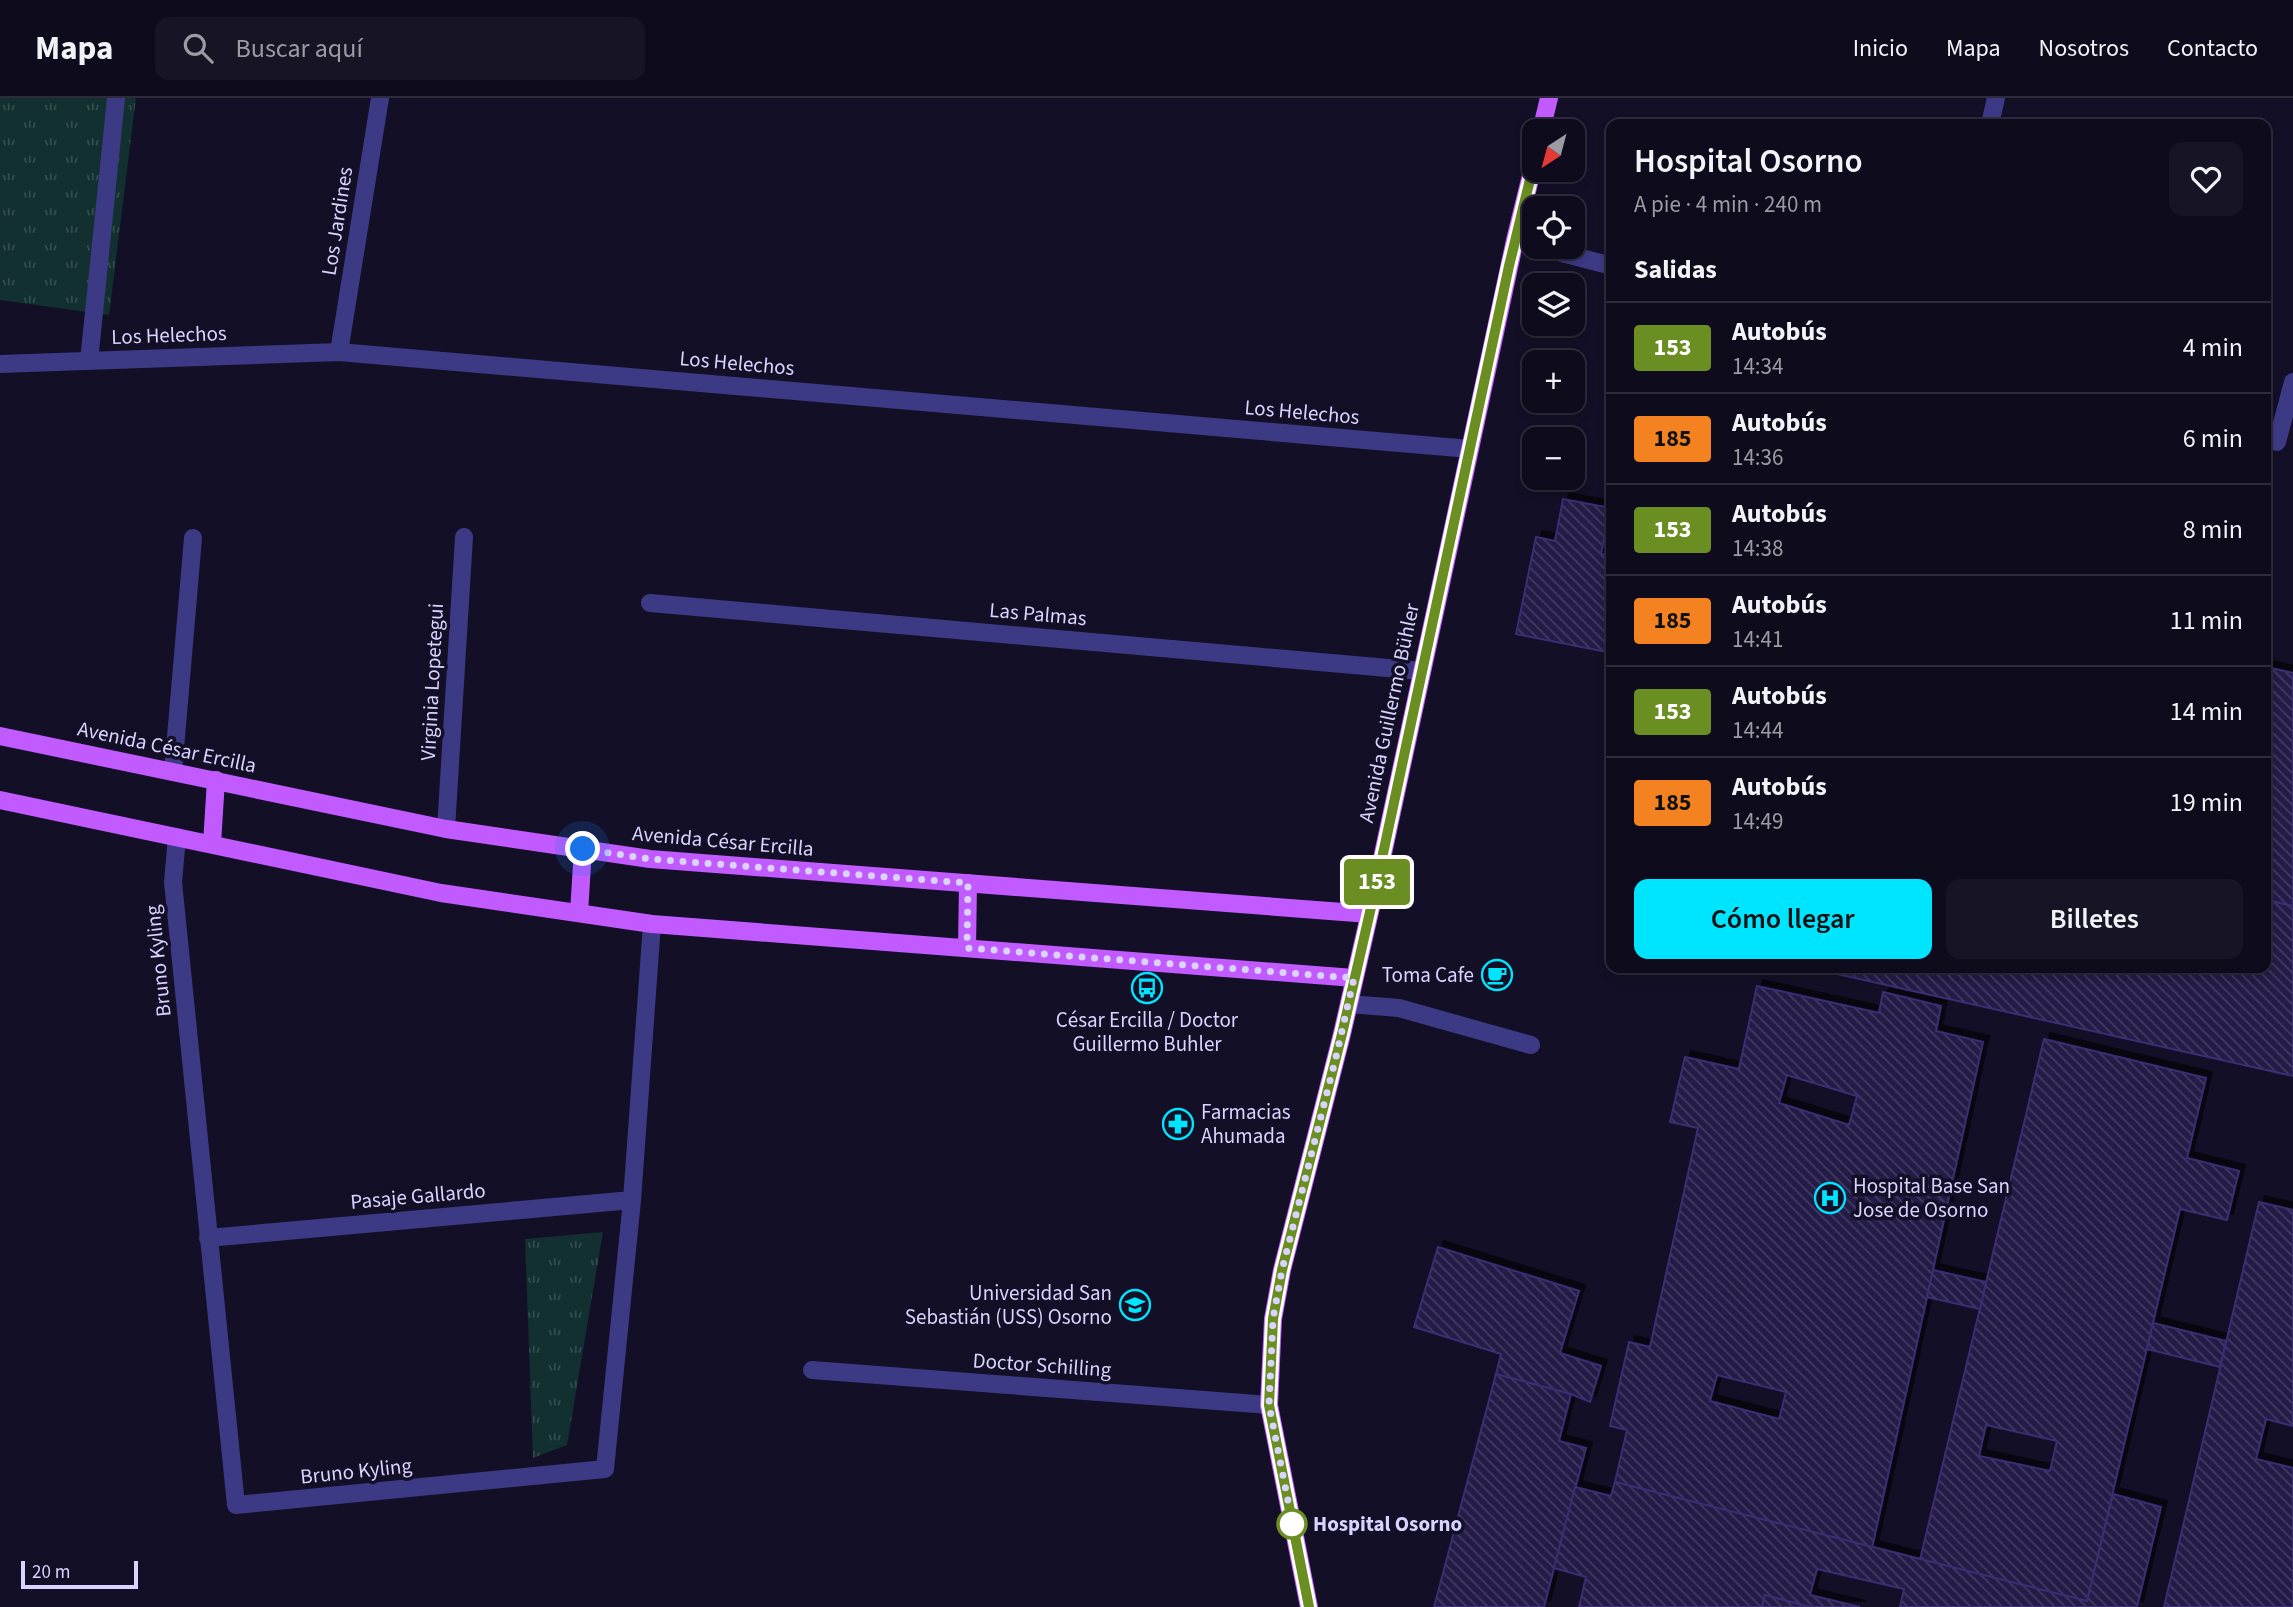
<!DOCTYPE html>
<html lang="es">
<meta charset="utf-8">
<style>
:root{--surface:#0e0b1c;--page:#171425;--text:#f1f3f6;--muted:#9b9ba3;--line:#2e2b3b;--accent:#00e5ff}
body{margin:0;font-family:"Source Sans 3",sans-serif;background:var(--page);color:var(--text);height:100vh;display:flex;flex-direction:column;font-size:26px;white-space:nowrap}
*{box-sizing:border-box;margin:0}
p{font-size:23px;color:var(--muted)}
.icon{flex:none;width:38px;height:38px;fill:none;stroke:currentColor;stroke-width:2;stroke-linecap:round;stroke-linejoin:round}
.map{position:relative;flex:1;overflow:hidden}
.sheet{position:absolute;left:1606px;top:21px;width:665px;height:854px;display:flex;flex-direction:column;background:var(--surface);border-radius:14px;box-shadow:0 4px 10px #0003,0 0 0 2px var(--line)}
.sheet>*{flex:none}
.badge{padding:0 14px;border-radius:5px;font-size:24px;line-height:46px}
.needle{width:46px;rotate:216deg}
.tools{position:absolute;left:1522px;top:21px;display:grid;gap:14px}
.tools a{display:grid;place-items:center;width:63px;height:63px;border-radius:14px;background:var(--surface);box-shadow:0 4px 10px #0003,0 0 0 2px var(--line);font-size:35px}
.scale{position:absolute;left:21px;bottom:18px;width:117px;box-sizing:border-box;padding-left:7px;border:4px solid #d9d4ff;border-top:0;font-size:19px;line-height:24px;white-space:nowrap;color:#d9d4ff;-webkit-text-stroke:5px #130f26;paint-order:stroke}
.you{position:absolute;width:35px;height:35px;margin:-18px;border:5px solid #fff;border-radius:50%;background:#1a73e8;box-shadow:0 0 0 10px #1a73e833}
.map>.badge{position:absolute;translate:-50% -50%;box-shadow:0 0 0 4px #fff}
h2{padding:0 28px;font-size:26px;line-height:63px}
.round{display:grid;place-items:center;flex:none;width:74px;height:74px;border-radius:14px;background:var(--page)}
.summary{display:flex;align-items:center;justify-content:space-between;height:119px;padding:0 28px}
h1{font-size:33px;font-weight:600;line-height:52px}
.button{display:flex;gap:14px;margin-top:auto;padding:14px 28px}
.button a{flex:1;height:80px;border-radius:14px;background:var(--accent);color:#111;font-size:28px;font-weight:600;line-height:80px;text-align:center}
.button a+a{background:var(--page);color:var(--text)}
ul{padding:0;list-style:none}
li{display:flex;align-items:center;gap:21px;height:91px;padding:0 28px;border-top:2px solid var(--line)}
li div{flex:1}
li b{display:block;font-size:26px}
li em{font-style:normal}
li .badge{min-width:77px;font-weight:700;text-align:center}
header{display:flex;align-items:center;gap:42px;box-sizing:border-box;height:98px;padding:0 35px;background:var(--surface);border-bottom:2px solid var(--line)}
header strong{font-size:33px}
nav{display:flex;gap:38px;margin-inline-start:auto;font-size:24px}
.search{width:490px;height:63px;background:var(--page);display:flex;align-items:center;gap:18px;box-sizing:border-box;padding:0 24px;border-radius:14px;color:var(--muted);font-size:26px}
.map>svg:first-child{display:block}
.grass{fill:url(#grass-tufts)}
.building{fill:url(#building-back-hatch);stroke:#3b2d73;stroke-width:2;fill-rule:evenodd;filter:url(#shadow)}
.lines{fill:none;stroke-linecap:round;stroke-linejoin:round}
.minor{stroke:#3d3a85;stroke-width:18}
.major{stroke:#c25bff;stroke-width:18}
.line-casing{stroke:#fff;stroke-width:16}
.line{stroke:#6b8e23;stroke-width:10}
.walk{stroke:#d9d4ff;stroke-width:7;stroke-dasharray:0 12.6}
.stop-dot{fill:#fff;stroke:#6b8e23;stroke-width:3.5}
.labels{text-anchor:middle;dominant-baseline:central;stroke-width:7;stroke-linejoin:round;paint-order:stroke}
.street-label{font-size:21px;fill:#d9d4ff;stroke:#130f26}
.poi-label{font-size:21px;fill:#d9d4ff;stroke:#130f26;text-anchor:end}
.stop-label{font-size:21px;font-weight:bold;fill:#d9d4ff;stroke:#130f26;text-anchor:start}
</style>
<header>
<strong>Mapa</strong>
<div class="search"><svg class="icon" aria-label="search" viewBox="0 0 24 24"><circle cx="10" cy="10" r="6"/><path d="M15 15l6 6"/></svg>Buscar aquí</div>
<nav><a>Inicio</a><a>Mapa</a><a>Nosotros</a><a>Contacto</a></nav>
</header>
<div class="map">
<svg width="2293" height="1509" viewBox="0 0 2293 1509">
<defs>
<pattern id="grass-tufts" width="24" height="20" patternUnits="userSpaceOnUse" patternTransform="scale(1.75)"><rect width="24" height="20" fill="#12302f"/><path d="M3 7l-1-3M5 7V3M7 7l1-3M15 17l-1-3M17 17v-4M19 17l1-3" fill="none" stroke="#344d4e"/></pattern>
<pattern id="building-back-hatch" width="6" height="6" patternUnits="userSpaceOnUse" patternTransform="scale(1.75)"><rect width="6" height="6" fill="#241b47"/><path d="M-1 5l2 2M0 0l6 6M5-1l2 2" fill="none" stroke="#433b63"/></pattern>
<filter id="shadow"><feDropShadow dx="6" dy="-6" stdDeviation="0" flood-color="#0009"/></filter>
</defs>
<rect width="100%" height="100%" fill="#130f26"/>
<g class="grass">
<path d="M0,0H136L109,217L0,202Z"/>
<path d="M603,1134L567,1347L533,1360L525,1141Z"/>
</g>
<g class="building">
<path d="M1563,401L1610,410L1601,456L1612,458V555L1516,536L1536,439L1555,443Z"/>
<path d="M2266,569L2293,575V808L2266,802Z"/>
<path d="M2266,802L2293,808V978L1810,870H2266Z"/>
<path d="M1757,888L1879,915L1883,894L1941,908L1936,933L1983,944L1872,1450L1615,1384L1627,1332L1610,1328L1629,1244L1650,1249L1698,1030L1670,1024L1685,959L1739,971ZM1787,977L1857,998L1849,1027L1779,1005ZM1717,1277L1786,1294L1779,1321L1710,1303Z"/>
<path d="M2044,941L2206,980L2187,1060L2239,1073L2227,1122L2180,1111L2087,1503L1920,1462ZM1986,1327L2057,1343L2050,1373L1979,1358Z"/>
<path d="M2259,1104L2293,1112V1328L2266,1321L2256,1361L2293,1370V1509H2164Z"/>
<path d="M1438,1149L1579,1193L1560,1255L1601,1268L1590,1304L1571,1296L1496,1276L1501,1256L1414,1229Z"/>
<path d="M1933,1172L1986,1184L1980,1211L1927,1199Z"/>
<path d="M2153,1225L2226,1243L2220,1269L2147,1251Z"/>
<path d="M1496,1276L1571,1296L1559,1343L1586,1350L1554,1470L1544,1509H1434Z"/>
<path d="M1615,1384L2087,1503L2113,1396L2161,1409L2137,1509H1900L1904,1491L1817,1471L1810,1497L1860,1509H1810L1765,1497L1762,1509H1579L1586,1479L1554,1470L1575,1389L1611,1398Z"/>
<path d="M1765,1497L1810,1509H1762Z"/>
</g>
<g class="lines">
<g class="minor">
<path d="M1990,26L1996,0"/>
<path d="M1539,149L1612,168"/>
<path d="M339,254L380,0"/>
<path d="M89,263L116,0"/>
<path d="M0,266L339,254L1470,351"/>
<path d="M2277,344L2293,284"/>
<path d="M650,505L1422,573"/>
<path d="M173,674L193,440"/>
<path d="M446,731L464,439"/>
<path d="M177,739L173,784L236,1407L605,1371L632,1102L652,826"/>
<path d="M1349,906L1399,910L1531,947"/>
<path d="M208,1140L632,1102"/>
<path d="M812,1272L1269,1307"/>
</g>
<g class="major">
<path d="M1541,33L1549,0"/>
<path d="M0,638L446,731L650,761L1369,816"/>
<path d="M0,702L441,795L652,826L1354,880"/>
<path d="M212,746L216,682"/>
<path d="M579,815L583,751"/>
<path d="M967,850L968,785"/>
<path d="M1309,1509L1269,1307L1273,1221L1282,1172L1342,936L1378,779L1515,142L1535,61"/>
</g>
</g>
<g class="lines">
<g class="line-casing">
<path id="line" d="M1309,1509L1269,1307L1273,1221L1282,1172L1342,936L1378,779L1509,168L1535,61"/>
</g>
<use href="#line" class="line"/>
<path class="walk" d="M583,751L650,761L968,785L967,850L1354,880L1336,959L1282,1172L1273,1221L1269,1307L1294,1433L1292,1426"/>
</g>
<defs>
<g id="cafe-ring" transform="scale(1.575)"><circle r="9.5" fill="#130f26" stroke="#00e5ff" stroke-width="1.5"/><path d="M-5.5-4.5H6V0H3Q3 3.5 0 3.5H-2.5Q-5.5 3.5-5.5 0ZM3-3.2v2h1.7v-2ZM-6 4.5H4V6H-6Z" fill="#00e5ff"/></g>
<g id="bus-ring" transform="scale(1.575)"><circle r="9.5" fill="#130f26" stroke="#00e5ff" stroke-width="1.5"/><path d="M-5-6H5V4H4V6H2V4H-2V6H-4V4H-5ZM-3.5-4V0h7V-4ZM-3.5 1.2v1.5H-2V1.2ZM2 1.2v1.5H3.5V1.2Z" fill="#00e5ff"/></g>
<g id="pharmacy-ring" transform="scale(1.575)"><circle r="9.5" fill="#130f26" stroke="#00e5ff" stroke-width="1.5"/><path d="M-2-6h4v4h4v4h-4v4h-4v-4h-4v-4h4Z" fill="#00e5ff"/></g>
<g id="hospital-ring" transform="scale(1.575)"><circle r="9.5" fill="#130f26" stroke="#00e5ff" stroke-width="1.5"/><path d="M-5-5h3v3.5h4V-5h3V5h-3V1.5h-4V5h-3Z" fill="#00e5ff"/></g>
<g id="university-ring" transform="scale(1.575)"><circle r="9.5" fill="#130f26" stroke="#00e5ff" stroke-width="1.5"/><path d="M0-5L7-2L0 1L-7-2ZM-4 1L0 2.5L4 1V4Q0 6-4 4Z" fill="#00e5ff"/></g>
</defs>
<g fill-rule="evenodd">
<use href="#cafe-ring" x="1497" y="877"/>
<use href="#bus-ring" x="1147" y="890"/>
<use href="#pharmacy-ring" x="1178" y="1026"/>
<use href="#hospital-ring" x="1830" y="1100"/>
<use href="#university-ring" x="1135" y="1207"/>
</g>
<circle class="stop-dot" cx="1292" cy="1426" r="14"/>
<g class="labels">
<g class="street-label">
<text transform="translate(337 123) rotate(-81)">Los Jardines</text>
<text transform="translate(169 237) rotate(-2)">Los Helechos</text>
<text transform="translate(737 265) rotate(5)">Los Helechos</text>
<text transform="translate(1302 314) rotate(5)">Los Helechos</text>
<text transform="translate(1038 516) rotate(5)">Las Palmas</text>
<text transform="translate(432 584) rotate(-87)">Virginia Lopetegui</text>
<text transform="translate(1389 615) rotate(-78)">Avenida Guillermo Bühler</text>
<text transform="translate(167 649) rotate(12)">Avenida César Ercilla</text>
<text transform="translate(723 743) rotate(5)">Avenida César Ercilla</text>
<text transform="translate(158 863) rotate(-96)">Bruno Kyling</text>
<text transform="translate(418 1098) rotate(-5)">Pasaje Gallardo</text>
<text transform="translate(1042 1267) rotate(4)">Doctor Schilling</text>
<text transform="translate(356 1373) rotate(-6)">Bruno Kyling</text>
</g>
<g class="poi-label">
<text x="1474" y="877">Toma Cafe</text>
<text x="1147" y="922" text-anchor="middle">César Ercilla / Doctor<tspan x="1147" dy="24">Guillermo Buhler</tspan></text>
<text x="1201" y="1014" text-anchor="start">Farmacias<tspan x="1201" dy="24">Ahumada</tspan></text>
<text x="1853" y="1088" text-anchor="start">Hospital Base San<tspan x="1853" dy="24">Jose de Osorno</tspan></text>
<text x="1112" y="1195">Universidad San<tspan x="1112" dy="24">Sebastián (USS) Osorno</tspan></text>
</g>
<g class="stop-label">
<text x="1313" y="1426">Hospital Osorno</text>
</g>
</g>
</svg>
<div class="tools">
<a><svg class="needle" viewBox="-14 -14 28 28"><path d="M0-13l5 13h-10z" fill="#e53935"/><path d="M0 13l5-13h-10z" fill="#9b9ba3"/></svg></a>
<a><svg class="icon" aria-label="locate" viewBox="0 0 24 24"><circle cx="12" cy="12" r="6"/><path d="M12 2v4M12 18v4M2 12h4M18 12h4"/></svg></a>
<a><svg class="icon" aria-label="layers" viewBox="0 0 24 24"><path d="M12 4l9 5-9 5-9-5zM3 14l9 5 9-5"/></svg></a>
<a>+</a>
<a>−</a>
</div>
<div class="scale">20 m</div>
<div class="you" style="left:583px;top:751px"></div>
<b class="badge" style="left:1377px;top:784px;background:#6b8e23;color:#fff">153</b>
<section class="sheet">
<div class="summary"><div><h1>Hospital Osorno</h1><p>A pie · 4 min · 240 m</p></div><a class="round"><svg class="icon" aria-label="heart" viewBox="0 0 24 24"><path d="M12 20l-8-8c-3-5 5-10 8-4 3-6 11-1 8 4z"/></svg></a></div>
<h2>Salidas</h2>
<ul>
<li><span class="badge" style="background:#6b8e23;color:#fff">153</span><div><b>Autobús</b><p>14:34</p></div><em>4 min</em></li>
<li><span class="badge" style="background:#f58220;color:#111">185</span><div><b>Autobús</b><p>14:36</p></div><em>6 min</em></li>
<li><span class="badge" style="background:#6b8e23;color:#fff">153</span><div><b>Autobús</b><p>14:38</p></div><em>8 min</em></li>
<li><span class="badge" style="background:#f58220;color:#111">185</span><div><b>Autobús</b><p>14:41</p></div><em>11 min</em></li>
<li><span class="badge" style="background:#6b8e23;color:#fff">153</span><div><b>Autobús</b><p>14:44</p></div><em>14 min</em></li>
<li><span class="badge" style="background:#f58220;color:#111">185</span><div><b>Autobús</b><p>14:49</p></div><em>19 min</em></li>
</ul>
<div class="button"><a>Cómo llegar</a><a>Billetes</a></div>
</section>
</div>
